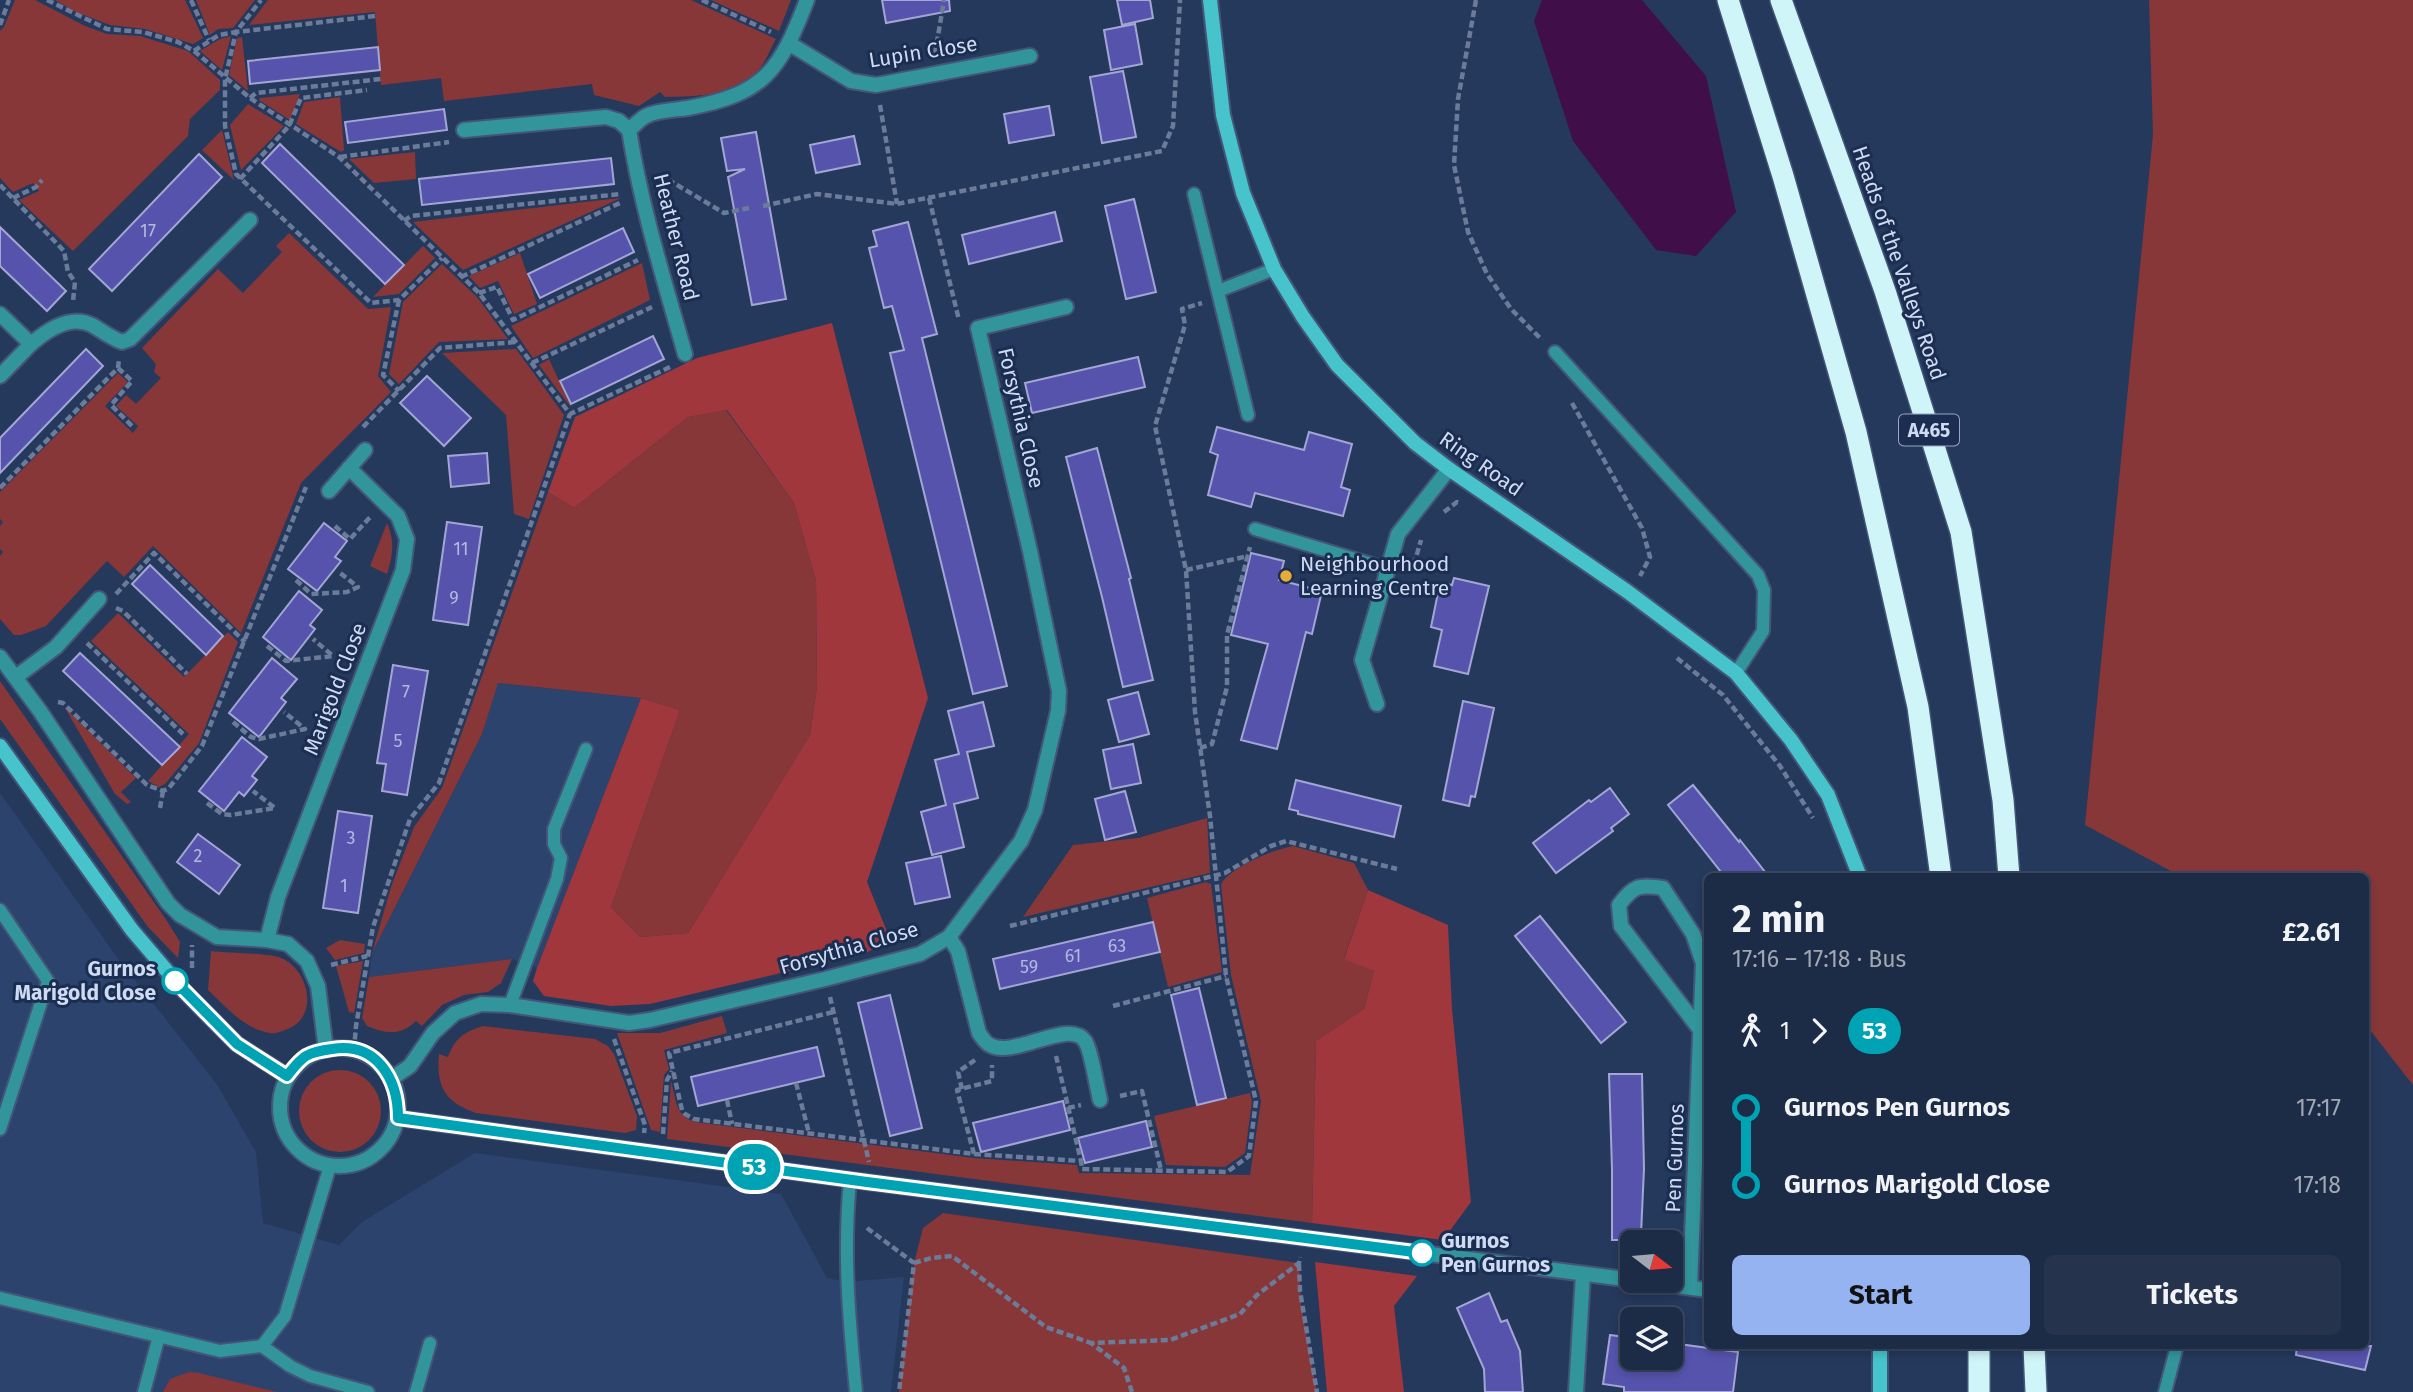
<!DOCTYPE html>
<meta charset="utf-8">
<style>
:root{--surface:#1c2b46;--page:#25334d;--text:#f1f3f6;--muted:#a0a7b3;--line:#3a475f;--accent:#95b2f1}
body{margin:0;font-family:"Fira Sans",sans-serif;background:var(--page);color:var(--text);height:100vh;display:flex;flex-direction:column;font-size:26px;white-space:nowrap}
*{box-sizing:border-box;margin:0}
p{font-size:23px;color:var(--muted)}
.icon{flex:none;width:38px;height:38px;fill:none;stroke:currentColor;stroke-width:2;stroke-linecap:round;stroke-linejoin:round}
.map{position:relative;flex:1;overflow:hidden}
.details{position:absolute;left:1704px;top:873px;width:665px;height:476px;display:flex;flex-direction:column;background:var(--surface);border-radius:10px;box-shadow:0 4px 10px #0003,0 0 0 2px var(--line)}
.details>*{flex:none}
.badge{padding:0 14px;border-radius:23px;font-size:24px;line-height:46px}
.needle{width:46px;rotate:106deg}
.fabs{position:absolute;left:1620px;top:1230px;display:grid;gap:14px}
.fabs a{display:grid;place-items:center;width:63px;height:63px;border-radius:10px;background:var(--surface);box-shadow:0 4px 10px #0003,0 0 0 2px var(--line);font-size:35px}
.map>.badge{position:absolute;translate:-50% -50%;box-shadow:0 0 0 4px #fff}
.legs{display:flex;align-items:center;gap:10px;height:77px;padding:0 28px;font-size:23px}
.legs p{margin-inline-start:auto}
.summary{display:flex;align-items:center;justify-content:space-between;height:119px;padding:0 28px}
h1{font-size:38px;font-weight:700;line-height:52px}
.cta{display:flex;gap:14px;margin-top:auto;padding:14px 28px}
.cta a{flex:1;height:80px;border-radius:10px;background:var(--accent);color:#111;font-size:28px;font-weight:700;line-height:80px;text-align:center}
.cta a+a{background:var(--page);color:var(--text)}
ul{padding:0 28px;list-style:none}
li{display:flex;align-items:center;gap:24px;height:77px;font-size:26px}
li i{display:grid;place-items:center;width:10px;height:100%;margin:0 9px;background:currentColor}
li i::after{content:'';width:18px;height:18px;margin:-9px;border:5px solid;border-radius:50%;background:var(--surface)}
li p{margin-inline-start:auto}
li:first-child i{background:linear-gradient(#0000 50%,currentColor 0)}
li:last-child i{background:linear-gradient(currentColor 50%,#0000 0)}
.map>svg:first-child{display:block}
.built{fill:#2b436d}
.green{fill:#873738}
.forest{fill:#a0373c}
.water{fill:#400e49}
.building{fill:#5553ac;stroke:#a3a6d5;stroke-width:2}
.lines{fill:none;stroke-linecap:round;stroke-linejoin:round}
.lane-casing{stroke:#435678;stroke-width:16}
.street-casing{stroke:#435678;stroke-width:18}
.secondary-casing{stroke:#435678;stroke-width:18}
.highway-casing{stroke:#435678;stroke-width:24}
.path{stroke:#6b7c9b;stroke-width:4.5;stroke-dasharray:7 3.5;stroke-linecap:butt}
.lane{stroke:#32959b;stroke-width:12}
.street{stroke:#32959b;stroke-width:14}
.secondary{stroke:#47c3cc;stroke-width:14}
.highway{stroke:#cff5f8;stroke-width:21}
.line-1-casing{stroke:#fff;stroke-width:16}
.line-1{stroke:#00a3b4;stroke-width:10}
.poi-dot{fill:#e6ad36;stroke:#1b2e51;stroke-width:2.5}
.stop-1-dot{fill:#fff;stroke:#00a3b4;stroke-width:3.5}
.labels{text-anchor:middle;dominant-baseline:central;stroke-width:6;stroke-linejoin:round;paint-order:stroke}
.number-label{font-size:18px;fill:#b0b9e0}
.shield{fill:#1b2e51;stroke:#98a7c2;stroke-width:2}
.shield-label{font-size:19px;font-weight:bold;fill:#cedbf2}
.street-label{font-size:21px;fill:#cedbf2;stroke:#1b2e51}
.poi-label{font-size:21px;fill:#cedbf2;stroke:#1b2e51;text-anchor:start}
.stop-label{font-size:21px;font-weight:bold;fill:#cedbf2;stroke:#1b2e51;text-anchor:end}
</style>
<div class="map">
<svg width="2413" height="1392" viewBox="0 0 2413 1392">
<rect width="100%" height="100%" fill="#25395d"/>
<g class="built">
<path d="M497,683L641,698L537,968L512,959L369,977L372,953L482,734Z"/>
<path d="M0,793L119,960L216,1083L256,1152L263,1223L339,1245L362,1222L475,1153L781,1194L827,1278L846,1282L904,1277L891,1392H0Z"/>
</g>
<g class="green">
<path d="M15,0H35L85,26L107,34L140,36L188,51L220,80V90L190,119L188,136L73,251L19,200L39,191L33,183L13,192L0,178V31L4,27Z"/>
<path d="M55,0H185L203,38L193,44L145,29L110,25L76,12Z"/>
<path d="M196,0H255L233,28L218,29L210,35Z"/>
<path d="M268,0H691L776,39C770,49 765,64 757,72C734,97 697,96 665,97L660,92L639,106L594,95L592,84L444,101L441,78L381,85L375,12L249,25Z"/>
<path d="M711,0H791L779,31Z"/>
<path d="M2149,0H2413V1085L2366,1025V877H2182L2085,825L2153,135Z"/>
<path d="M231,36L222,70L200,51L220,39Z"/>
<path d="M242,37L248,91L229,75L237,38Z"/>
<path d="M300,94L290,120L259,100L260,98Z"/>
<path d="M340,97L344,150L341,152L296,124L304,102Z"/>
<path d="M248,104L284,126L241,170L230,125Z"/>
<path d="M222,130L234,180L202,150Z"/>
<path d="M415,152L416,179L374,183L349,159Z"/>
<path d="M621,198L463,270L413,222L593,201Z"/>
<path d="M289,233L368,309L391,307L378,376L391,392L301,483L241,633L153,546L124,577L107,561L46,626L21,635H14L0,619V556L3,552L0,549V526L3,522L0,519V492L118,373L128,382L105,406L133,433L138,426L116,406L126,395L136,404L161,378L154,372L156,364L142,348L218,269L243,293L282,252L276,246Z"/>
<path d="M423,246L435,258L399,294L373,297Z"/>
<path d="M520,253L537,304L514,314L498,281L480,288L469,276Z"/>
<path d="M642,263L650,300L533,358L511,326Z"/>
<path d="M442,264L477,297L508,339L439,342L399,384L389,374L403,302Z"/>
<path d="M516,349L564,415L529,519L514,514L506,415L442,353Z"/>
<path d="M549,359L572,409L539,365Z"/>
<path d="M726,410L794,503L816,581L817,686L810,735L688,933L640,937L611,907L680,710L641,698L498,683L482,734L372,953L391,887L414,827L442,788L548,492L574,508L688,417Z"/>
<path d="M387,523C395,542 393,554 387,574L370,566Z"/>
<path d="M118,613L184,677L228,632L238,642L199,743L165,784L159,787L148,781L189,734L91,641Z"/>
<path d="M0,681L167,921L180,942L178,958L148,927L0,719Z"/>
<path d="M65,708L136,778L121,792L131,802L127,804L115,794Z"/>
<path d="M1207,818L1210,873L1023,917L1073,845L1138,838Z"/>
<path d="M1293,846L1354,863L1368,890L1344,958L1374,971L1364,1009L1316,1041L1312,1223L667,1139L671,1081C676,1099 675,1116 695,1122L974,1158L1077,1165L1079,1173L1250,1175L1261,1101L1231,975L1221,885C1228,868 1275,849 1293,846Z"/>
<path d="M1206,882L1211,884L1222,972L1168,987L1147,898Z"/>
<path d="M340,940L365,944L364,953L335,960L326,948Z"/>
<path d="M211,951C225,953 270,953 281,958C310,970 320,1019 285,1030C280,1032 275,1034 270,1033C244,1029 226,1007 208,990Z"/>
<path d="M512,959L501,983L488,992L464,995L442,1005L422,1026L416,1021C401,1036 386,1034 367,1026L362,1018L369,977Z"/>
<path d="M363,961L354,1013L349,1012L336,966Z"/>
<path d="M722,1016L727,1033L664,1050L669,1069L664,1075L660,1132L651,1130L617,1033H660Z"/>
<path d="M483,1026L595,1039L608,1046L614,1054L637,1116L636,1130L625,1133L476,1113C445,1102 436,1087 439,1054L448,1057C455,1038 464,1032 483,1026Z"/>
<circle cx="340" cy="1111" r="41"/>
<path d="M1250,1093L1252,1102L1245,1153L1225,1167L1166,1165L1154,1116Z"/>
<path d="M943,1213L1299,1263L1301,1305L1317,1392H899L914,1263L923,1228Z"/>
<path d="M189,1372L199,1373L277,1392H163L170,1379Z"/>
</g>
<g class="forest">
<path d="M832,323L928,698L867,882L890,939L866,953L650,1004L611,1006L544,996L533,981L537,968L641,698L680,710L611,907L640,937L688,933L810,735L817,686L816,581L794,503L727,410L688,417L574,508L548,492L575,417L697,358Z"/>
<path d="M1368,890L1448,925L1452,1009L1471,1202L1443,1240L1312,1223L1316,1041L1364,1009L1374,971L1344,959Z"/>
<path d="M1315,1262L1417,1276L1394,1306L1404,1392H1327Z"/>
</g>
<path class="water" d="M1542,0H1642L1706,76L1736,212L1696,256L1656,250L1573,141L1534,21Z"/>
<g class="building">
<path d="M882,0H949L950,11L886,23Z"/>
<path d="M1117,0H1150L1153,18L1122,25Z"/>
<path d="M1135,24L1142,64L1111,70L1104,30Z"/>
<path d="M378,47L380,70L250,84L248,61Z"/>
<path d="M1123,71L1136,137L1102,143L1090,77Z"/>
<path d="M1049,106L1054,135L1009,143L1004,114Z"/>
<path d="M444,109L447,130L348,143L345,122Z"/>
<path d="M756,132L786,299L752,305L728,177L745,169L727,171L721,138Z"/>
<path d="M854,136L860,164L816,173L810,145Z"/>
<path d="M280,144L404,265L385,284L262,163Z"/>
<path d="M199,154L222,177L112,291L89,269Z"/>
<path d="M611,158L614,184L422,205L419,179Z"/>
<path d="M1134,199L1156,292L1126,299L1105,206Z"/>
<path d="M1055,212L1062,241L969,264L962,235Z"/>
<path d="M908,222L937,334L922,338L1007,686L973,694L890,353L904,350L892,306L884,308L869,248L877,246L873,231Z"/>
<path d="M0,227L66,291L47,311L0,266Z"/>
<path d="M623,228L634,252L540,298L528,274Z"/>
<path d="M653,336L664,359L571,404L560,381Z"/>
<path d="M86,349L103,366L0,473V438Z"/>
<path d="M1138,357L1145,387L1032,413L1025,383Z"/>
<path d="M427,376L471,418L444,446L400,403Z"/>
<path d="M1217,427L1304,450L1309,432L1352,444L1341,487L1350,490L1343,516L1255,493L1251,507L1208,495L1218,455L1210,452Z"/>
<path d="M1097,448L1131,578L1129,579L1153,680L1123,687L1102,597L1066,457Z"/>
<path d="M487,453L489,483L451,487L448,456Z"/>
<path d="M447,522L482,527L468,625L433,620Z"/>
<path d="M324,523L347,541L335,557L341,561L317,591L288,569Z"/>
<path d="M1251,553L1284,561L1279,580L1322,591L1312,634L1306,632L1277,749L1241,740L1268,644L1231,635Z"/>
<path d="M150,565L223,636L206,655L132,584Z"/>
<path d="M1454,578L1489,586L1468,674L1434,666L1442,630L1431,627L1440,583L1452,585Z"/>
<path d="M299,591L322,610L310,625L315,629L291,660L263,637Z"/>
<path d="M80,653L180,747L162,765L63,671Z"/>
<path d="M272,658L297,679L281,698L286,702L259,737L229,713Z"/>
<path d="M393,665L428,671L407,795L382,791L386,764L377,763Z"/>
<path d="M1138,692L1149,734L1119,742L1108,700Z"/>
<path d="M1463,701L1494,708L1475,797L1471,796L1469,806L1443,800Z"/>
<path d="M983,702L994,746L967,752L978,798L954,804L964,847L932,855L921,812L946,805L935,760L959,754L948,711Z"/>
<path d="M242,737L267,757L252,776L257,780L244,796L239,792L224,811L199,791Z"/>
<path d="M1133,744L1141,783L1111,789L1103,750Z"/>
<path d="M1296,780L1401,806L1394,837L1298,814V811L1289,809Z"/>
<path d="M1693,785L1739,842L1740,840L1769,877H1725L1668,805Z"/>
<path d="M1610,788L1629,814L1611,828L1613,831L1556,873L1533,843L1589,800L1591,802Z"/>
<path d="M1125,791L1136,832L1105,840L1095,799Z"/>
<path d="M338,811L372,816L358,913L323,908Z"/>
<path d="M198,834L240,865L219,894L177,862Z"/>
<path d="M941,856L950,897L915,904L906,863Z"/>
<path d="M1540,916L1626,1022L1601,1043L1515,936Z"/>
<path d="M1153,922L1160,952L1000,989L993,959Z"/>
<path d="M1199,988L1226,1098L1197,1105L1171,995Z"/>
<path d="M890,995L922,1128L890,1136L858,1003Z"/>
<path d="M817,1047L824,1076L698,1106L691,1077Z"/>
<path d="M1609,1074H1642L1644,1169L1641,1234H1636V1240H1612V1169Z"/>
<path d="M1063,1101L1070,1130L981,1152L973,1123Z"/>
<path d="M1146,1121L1152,1147L1085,1163L1078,1138Z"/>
<path d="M1489,1293L1501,1322L1507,1320L1520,1351L1523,1392H1485L1484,1369L1457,1308Z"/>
<path d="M1610,1335L1633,1338V1358H1671V1343L1738,1352L1733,1392H1624V1387L1603,1384Z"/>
<path d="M2297,1346H2371L2365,1370L2296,1355Z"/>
</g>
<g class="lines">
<g class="lane-casing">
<g id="lane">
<path d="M1194,194L1248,415"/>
<path d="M1218,291L1274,269"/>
<path d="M1555,352L1758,575L1764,590L1763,631L1736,673"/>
<path d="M1255,529L1388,569"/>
<path d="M0,910L48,981L0,1129"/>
<path d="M510,1005L557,879L561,858L554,844V829L586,749"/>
<path d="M850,1180C843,1254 849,1319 856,1392"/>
<path d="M0,1298L220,1351L262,1346L290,1366L310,1376L368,1392"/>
<path d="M262,1346L285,1316L330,1166"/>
<path d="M144,1392L159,1336"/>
<path d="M416,1392L430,1343"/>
<path d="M2165,1392L2177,1346"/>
</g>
</g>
<g class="street-casing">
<g id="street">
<path d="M790,44L851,81L876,85L1030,56"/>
<path d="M464,130L606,117L619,121L629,130"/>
<path d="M0,314L31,344L0,376"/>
<path d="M31,344C47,330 70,314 92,325C102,331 111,338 122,342L130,339L250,220"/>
<path d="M685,354C664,280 641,206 629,130C635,125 640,119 646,116C657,110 676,110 688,108C765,94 780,70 807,0"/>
<path d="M329,491L365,450"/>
<path d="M0,657L40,711L168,903L180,915L217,937L267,940L288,944L307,961L318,986L326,1050"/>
<path d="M16,677L56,647L99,599"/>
<path d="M1377,704L1362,660L1398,534L1449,469"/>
<path d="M949,937L958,951L979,1033C982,1037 985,1043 990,1045C1013,1059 1069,1018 1085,1041C1091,1049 1097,1088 1100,1100"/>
<path d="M267,940L278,897L403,570L407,539L398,516L349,468"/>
<circle cx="339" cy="1107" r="59"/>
<path d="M391,1079L410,1066L433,1033L455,1013L481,1004L510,1005L629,1023L650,1020L825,979L920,954L949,937L1021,841L1035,810L1058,711L1059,691L1030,551L978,328L1066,307"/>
<path d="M398,1118L867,1182L1633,1280"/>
<path d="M1639,1281L1708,1290"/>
<path d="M1690,1287L1703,963L1693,934L1663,888C1639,884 1633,886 1619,905L1621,926L1701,1031"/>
<path d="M1576,1392L1583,1274"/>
</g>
</g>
<g class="secondary-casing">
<g id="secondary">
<path d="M1210,0L1223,115L1243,193L1274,269L1303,317L1337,365L1415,443L1449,469L1628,592L1736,673L1791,740L1828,795L1860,877"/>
<path d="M0,746L132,930L184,991L237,1044L287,1076"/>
<path d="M1880,1392V1346"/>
</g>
</g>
<g class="highway-casing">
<g id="highway">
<path d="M1728,0L1783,176L1856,432L1918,707L1941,877"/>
<path d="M1781,0L1885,291L1961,532L2003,800L2009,877"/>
<path d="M1979,1346V1392"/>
<path d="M2034,1346L2036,1392"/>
</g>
</g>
<g class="path">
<path d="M47,0L107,29L143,32L178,42L194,51L250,98L339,157L479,293L570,414L672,366"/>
<path d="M191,0L209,40"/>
<path d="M702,0L771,32"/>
<path d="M1476,0L1458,99L1454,165L1468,232L1487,274L1511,309L1542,340"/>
<path d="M375,16L236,32L225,79V126L236,174L371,303L399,300L442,258"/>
<path d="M0,25L9,0"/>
<path d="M194,51L219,35L236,32L261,0"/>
<path d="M935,54L944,0"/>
<path d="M250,98L256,93L381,79"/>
<path d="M880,105L897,204"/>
<path d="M340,157L449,142"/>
<path d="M240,179L289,126L301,98L367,90"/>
<path d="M658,182L667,179L724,213L749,208"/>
<path d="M0,185L64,251L68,272L75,282L73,301"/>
<path d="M13,198L36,187L42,180"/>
<path d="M929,198L959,320"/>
<path d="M763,206L817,194L897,204L1162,151L1173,126L1180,0"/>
<path d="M404,221L411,216L621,194"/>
<path d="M461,277L622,202"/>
<path d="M479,293L497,287L513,320L638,260"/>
<path d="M399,300L383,375L399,391"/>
<path d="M532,363L652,307"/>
<path d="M118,368L132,381L111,405L134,428"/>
<path d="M1572,403L1642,528L1650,557L1640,576"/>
<path d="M363,427L440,348L516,342"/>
<path d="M0,488L118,368L119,359"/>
<path d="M1444,512L1457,502L1459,503"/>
<path d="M335,526L350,539L372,515"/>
<path d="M1411,562L1415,561L1421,540"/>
<path d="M1186,570L1248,556"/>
<path d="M296,580L311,594L347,592L358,587L339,572"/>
<path d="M116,594L154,553L245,642"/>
<path d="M116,608L123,611L187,674"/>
<path d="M87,643L183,734"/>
<path d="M267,646L286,661L333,656L313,639"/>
<path d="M1677,658L1723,695L1780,766L1813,818"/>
<path d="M58,702L63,703L147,785L163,791L169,788L202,746L306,487"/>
<path d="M233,722L251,737L259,739L305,729L284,712"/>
<path d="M1200,748L1212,744L1227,687V635L1250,547"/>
<path d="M207,803L222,814L231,815L275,808L253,791"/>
<path d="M160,808L163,791"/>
<path d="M1010,926L1225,873L1271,846L1286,841L1397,869"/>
<path d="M331,965L367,956"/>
<path d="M192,968V945"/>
<path d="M830,997L869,1162"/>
<path d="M1113,1006L1226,976"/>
<path d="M833,1012L669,1053L682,1110L685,1114L694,1119L974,1154L1081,1161L1082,1169L1227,1172L1249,1156L1256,1101L1226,976L1210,816L1195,712L1186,570L1155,426L1185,325L1182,309L1202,303"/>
<path d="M614,1039L645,1125L644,1133"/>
<path d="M354,1050L356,1026L373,927L410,819L439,783L570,414"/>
<path d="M1056,1056L1081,1161"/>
<path d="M796,1083L809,1133"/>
<path d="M962,1089L958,1072L975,1060"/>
<path d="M1120,1096L1142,1091L1161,1170"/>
<path d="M727,1100L732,1124"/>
<path d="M1068,1108L1081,1105"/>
<path d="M663,1134L667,1080L672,1071"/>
<path d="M974,1154L957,1090L992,1081V1065"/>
<path d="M867,1228L914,1263L899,1392"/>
<path d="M914,1263L931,1258L952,1256L1046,1327L1091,1343"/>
<path d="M1299,1264L1300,1291L1317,1392"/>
<path d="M1132,1392L1124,1368L1091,1343L1170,1340L1240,1314L1257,1295L1299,1263L1300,1257"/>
</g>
<use href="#lane" class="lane"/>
<use href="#street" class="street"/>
<use href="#secondary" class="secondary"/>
<use href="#highway" class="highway"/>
</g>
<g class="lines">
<g class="line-1-casing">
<path id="line-1" d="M175,981L237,1044L287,1076C292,1070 298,1061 306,1056C313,1052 324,1050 332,1049C377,1042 398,1079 398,1118L867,1182L1422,1253"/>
</g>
<use href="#line-1" class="line-1"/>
</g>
<circle class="poi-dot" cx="1286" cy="576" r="7"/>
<g class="stop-1-dot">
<circle cx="175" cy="981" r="12"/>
<circle cx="1422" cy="1253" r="12"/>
</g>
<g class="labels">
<g class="number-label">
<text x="148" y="231">17</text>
<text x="461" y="549">11</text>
<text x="454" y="598">9</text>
<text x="406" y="692">7</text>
<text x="398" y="741">5</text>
<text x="351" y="838">3</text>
<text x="198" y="856">2</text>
<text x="344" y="886">1</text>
<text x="1117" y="946">63</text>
<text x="1073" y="956">61</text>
<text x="1029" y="967">59</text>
</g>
<rect class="shield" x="1899" y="414.5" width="60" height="31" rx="5"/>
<g class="shield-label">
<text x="1929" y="430">A465</text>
</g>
<g class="street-label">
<text transform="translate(923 52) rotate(-9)">Lupin Close</text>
<text transform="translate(676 237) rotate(76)">Heather Road</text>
<text transform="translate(1899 263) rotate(71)">Heads of the Valleys Road</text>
<text transform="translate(1021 418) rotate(77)">Forsythia Close</text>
<text transform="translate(1481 464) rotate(35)">Ring Road</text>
<text transform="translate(335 689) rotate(-69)">Marigold Close</text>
<text transform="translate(849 948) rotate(-16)">Forsythia Close</text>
<text transform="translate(1675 1158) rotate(-88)">Pen Gurnos</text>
</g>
<g class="poi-label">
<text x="1300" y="564">Neighbourhood<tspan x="1300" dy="24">Learning Centre</tspan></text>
</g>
<g class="stop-label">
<text x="156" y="969">Gurnos<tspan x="156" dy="24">Marigold Close</tspan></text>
<text x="1441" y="1241" text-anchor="start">Gurnos<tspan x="1441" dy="24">Pen Gurnos</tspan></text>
</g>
</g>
</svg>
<div class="fabs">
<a><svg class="needle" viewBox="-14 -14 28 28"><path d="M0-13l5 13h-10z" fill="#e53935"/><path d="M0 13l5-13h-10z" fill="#a0a7b3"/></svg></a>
<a><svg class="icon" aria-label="layers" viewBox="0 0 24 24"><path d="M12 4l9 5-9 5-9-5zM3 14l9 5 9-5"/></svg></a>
</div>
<b class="badge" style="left:754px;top:1167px;background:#00a3b4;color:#fff">53</b>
<section class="details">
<div class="summary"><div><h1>2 min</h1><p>17:16 – 17:18 · Bus</p></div><b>£2.61</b></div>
<div class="legs"><svg class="icon" aria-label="walk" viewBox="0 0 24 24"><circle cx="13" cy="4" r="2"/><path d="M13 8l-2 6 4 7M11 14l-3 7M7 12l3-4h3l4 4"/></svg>1<svg class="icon" aria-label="forward" viewBox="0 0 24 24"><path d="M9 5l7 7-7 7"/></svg><b class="badge" style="background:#00a3b4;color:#fff">53</b></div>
<ul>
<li><i style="color:#00a3b4"></i><b>Gurnos Pen Gurnos</b><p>17:17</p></li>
<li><i style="color:#00a3b4"></i><b>Gurnos Marigold Close</b><p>17:18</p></li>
</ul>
<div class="cta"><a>Start</a><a>Tickets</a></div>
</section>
</div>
